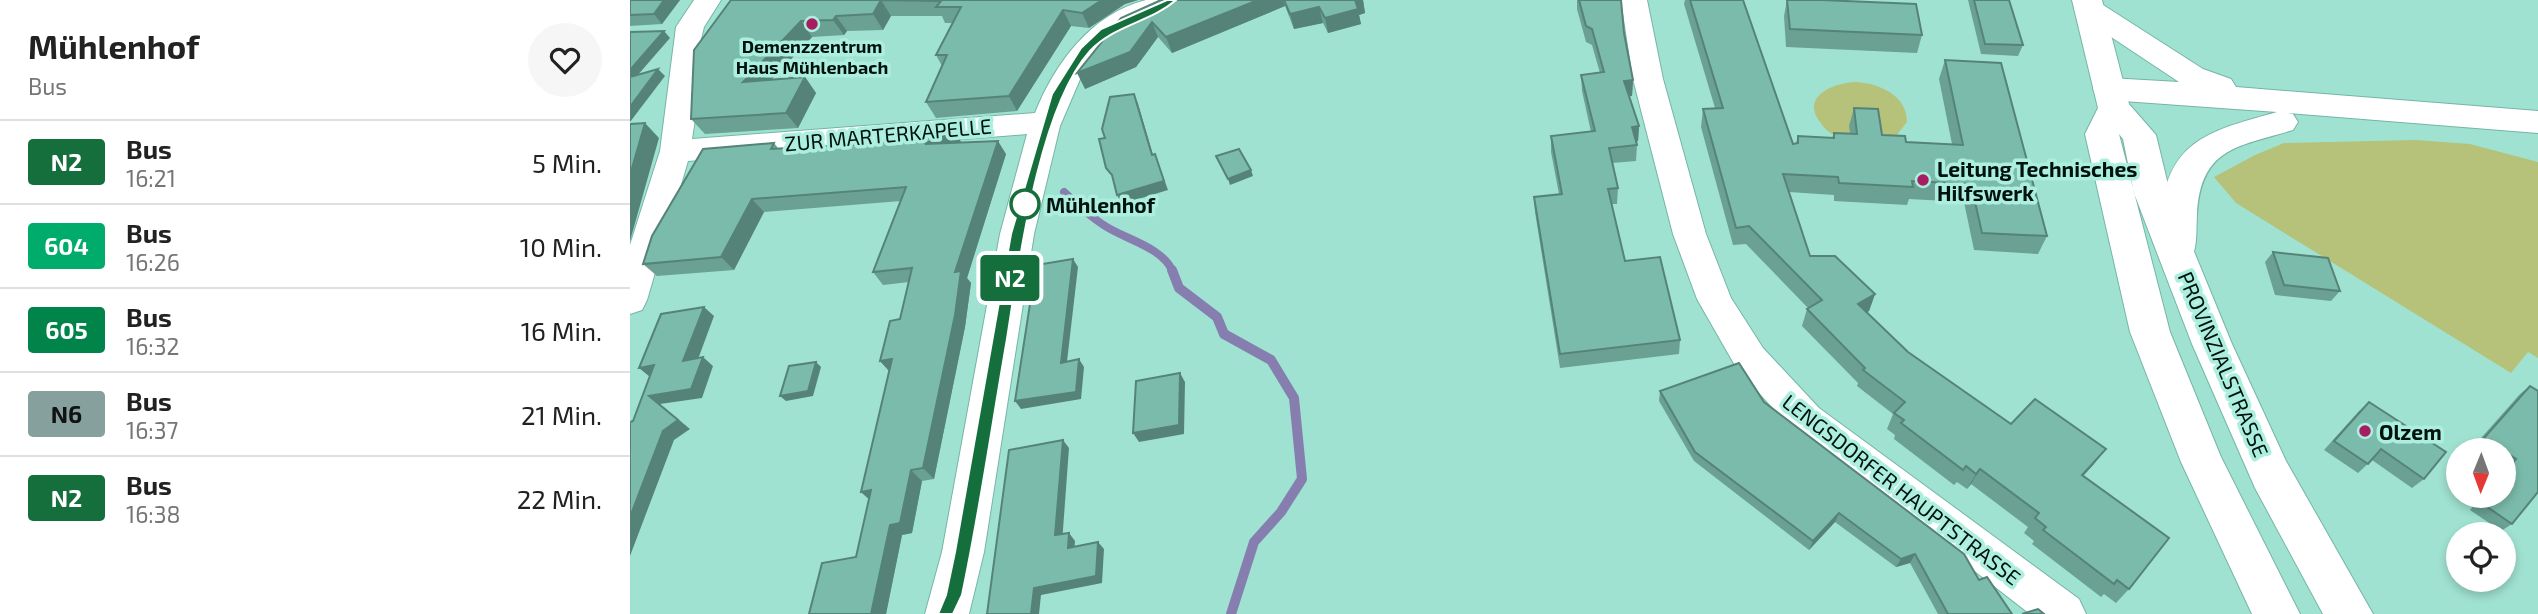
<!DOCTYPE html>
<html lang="de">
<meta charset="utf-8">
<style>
:root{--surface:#fff;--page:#f6f6f6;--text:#222;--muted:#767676;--line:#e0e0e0}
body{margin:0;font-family:"Exo 2",sans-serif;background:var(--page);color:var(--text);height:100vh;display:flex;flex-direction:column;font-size:26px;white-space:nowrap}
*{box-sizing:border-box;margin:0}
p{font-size:23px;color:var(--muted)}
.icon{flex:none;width:38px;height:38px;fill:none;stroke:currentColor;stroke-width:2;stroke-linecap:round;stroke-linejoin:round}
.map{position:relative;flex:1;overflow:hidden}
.side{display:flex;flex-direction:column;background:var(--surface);width:630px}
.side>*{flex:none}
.badge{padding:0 14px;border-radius:5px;font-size:24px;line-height:46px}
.needle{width:46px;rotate:181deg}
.controls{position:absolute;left:1816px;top:438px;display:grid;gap:14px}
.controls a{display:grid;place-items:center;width:70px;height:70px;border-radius:50%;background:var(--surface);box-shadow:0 4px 10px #0003;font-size:35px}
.map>.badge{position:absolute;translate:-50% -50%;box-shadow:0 0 0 4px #fff}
.round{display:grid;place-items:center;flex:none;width:74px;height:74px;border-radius:37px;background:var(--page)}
.summary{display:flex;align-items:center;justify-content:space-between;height:119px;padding:0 28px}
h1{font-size:33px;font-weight:700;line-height:52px}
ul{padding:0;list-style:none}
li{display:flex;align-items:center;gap:21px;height:84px;padding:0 28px;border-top:2px solid var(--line)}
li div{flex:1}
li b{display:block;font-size:26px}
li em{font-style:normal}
li .badge{min-width:77px;font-weight:700;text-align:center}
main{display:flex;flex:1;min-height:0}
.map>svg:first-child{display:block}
.green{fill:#b6c279}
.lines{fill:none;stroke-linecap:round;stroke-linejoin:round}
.stream-far1{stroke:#877eb0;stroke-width:8}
.stream{stroke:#877eb0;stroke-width:10}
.minor-casing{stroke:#75b5a5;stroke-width:2}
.major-casing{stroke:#75b5a5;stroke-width:2}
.highway-casing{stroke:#75b5a5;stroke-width:2}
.minor{fill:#fff;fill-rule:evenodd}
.major{fill:#fff;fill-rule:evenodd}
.highway{fill:#fff;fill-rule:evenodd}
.wall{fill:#6aa193}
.shaded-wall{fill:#568378}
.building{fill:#7bbbab;stroke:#568378;stroke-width:2}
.line{fill:#156f3d;stroke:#fff;stroke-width:2}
.poi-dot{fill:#a71d62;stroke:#adefde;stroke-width:2.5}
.stop-dot{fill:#fff;stroke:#156f3d;stroke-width:3.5}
.labels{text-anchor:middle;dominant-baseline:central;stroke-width:7;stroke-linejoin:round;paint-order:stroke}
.far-poi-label{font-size:18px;font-weight:bold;fill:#00120d;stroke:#adefde}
.street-label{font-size:21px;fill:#00120d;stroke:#adefde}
.poi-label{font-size:21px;font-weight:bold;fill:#00120d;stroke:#adefde;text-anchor:start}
.stop-label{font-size:21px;font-weight:bold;fill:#00120d;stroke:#adefde;text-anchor:start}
</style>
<main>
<section class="side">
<div class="summary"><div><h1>Mühlenhof</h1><p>Bus</p></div><a class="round"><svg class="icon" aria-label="heart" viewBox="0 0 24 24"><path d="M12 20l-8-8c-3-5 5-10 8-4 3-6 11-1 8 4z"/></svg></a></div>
<ul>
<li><span class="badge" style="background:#156f3d;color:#fff">N2</span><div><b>Bus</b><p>16:21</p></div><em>5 Min.</em></li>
<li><span class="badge" style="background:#00ac6c;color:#fff">604</span><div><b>Bus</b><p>16:26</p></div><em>10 Min.</em></li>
<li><span class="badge" style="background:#00844a;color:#fff">605</span><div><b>Bus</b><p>16:32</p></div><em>16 Min.</em></li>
<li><span class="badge" style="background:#85a09d;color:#111">N6</span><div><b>Bus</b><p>16:37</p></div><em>21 Min.</em></li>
<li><span class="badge" style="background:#156f3d;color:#fff">N2</span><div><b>Bus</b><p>16:38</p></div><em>22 Min.</em></li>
</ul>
</section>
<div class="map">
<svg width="1908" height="614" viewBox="0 0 1908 614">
<rect width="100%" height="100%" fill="#a0e2d1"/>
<g class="green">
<path d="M1227,82C1250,84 1277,95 1277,122L1266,136C1248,136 1224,140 1206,136C1200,134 1193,127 1190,122C1170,95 1206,82 1227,82Z"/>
<path d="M1786,140L1840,144L1908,162V358L1898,352L1881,373L1606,203L1584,177L1625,155L1654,143Z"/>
</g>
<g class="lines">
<path class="stream-far1" d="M434,192C446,203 458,215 472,224C495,240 532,246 543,272"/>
<path class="stream" d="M542,270L549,288L587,317L594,334L641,360L664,398L672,479L651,512L624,542L601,614"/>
<g class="minor-casing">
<g id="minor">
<path d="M64,0H91L74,27L70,43L68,100L62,139L405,113C425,63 461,14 516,0C528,0 543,0 554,0L551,6L506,25L483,40L464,59L451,77L430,126L404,234L354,552L339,614H295L312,552L370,234L397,134L58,161L17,300L12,310L0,314V245L30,151L46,27Z"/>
<path d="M991,0H1017L1033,79L1076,234L1101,298L1133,348L1189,408L1449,599L1456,614H1400L1163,430L1107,369L1067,299L1043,234L1003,79Z"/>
</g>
</g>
<g class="major-casing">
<path id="major" d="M1442,0H1472L1499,104L1526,135L1540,193L1602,344L1656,461L1743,614H1693L1625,488L1562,344L1504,193L1493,139L1489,134L1540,332L1591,457L1670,614H1622L1551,462L1500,332L1455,134L1468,108Z"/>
</g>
<g class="highway-casing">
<path id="highway" d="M1460,0L1470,3L1573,69L1601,79L1606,87L1908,111V133L1658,113L1663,114L1668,122L1663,130C1608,147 1571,147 1567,214C1566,231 1568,247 1560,262L1547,266L1534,262C1526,247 1530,230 1531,214C1538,138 1584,130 1647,112L1479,100L1468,97L1463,89L1468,81L1479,78L1549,82L1448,15L1444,9L1448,3Z"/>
</g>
<use href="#minor" class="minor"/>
<use href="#major" class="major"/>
<use href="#highway" class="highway"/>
</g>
<g class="wall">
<path d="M0,0H50L32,24L0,26Z"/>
<path d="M101,0H508L495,4L459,28L441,26L387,111L306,118L296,102L312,66L306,55L323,23H315L312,16H261L253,30L217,31L214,35L182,37L142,79L175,77L186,93L168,128L75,134L61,119Z"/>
<path d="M531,0H733L735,13L729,15L731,24L698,33L693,23L664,29L655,6L542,53L528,37L506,67L455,89Z"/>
<path d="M947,0H991L994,33L1003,80L1002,96H999L1009,126L1008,141L1006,142L1007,145L1006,161L982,163L988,188L987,204H982L995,261L1050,340L1049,354L930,368L905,212L904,197L929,194L921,152V136L961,132L952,91L951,75L970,73L962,45L956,42L947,9Z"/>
<path d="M1055,0H1113L1163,144L1166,143L1168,136L1202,138L1204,133H1220L1219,126L1224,108L1252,135L1276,142L1322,144L1309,79L1315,60L1417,236L1408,254L1344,250L1334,202L1279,199L1277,205L1204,201V195L1159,192L1180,256L1245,294L1239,311L1237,312L1278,352L1381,424L1464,464L1453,476L1499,589L1486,603L1474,594L1471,597L1402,544L1404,541L1394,533L1398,527L1341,484L1337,489L1327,482L1324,485L1264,439L1265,435L1257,429L1263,414L1227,386L1228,383L1172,326L1177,309L1178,308L1116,244L1103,245L1071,127L1073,109L1085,108L1054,4Z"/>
<path d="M1157,0L1292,35L1287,53L1156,47L1154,16Z"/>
<path d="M1338,0H1379L1393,45L1388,56L1351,54Z"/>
<path d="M323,129L331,142L330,143L376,154L337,278L341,283L335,327L304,479L292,481L282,533L272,535L256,614H179L226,557L239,499L231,492L259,371L250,361L270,319L279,282L253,285L243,272L271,201L134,212L104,270L27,276L13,264L144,143L148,148L235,144L283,140Z"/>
<path d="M1643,252L1710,291L1701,301L1645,295L1635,262Z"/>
<path d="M1900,386L1882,524L1871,531L1840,510L1852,495H1874V468L1876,467L1874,466V450H1850L1844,446L1890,394Z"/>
<path d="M1030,391L1134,402L1349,580L1382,614H1308L1280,563L1266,567L1205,522L1179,550L1064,461L1029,401Z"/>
<path d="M1739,402L1794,479L1782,488L1742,460L1728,473L1694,450L1729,411Z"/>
</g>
<g class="shaded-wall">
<path d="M34,0H50L32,24L24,14Z"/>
<path d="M251,0L261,16L253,30L243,14Z"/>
<path d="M472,0H508L495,4L459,28L452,13Z"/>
<path d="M628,0H653L655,6L542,53L536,37Z"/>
<path d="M725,0H733L735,13L729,15L731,24L698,33L695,18Z"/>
<path d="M689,7L693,23L664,29L660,14Z"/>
<path d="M433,10L441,26L387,111L379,96Z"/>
<path d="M206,16L217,31L214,35L203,20Z"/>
<path d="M171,21L182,37L125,97L113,82Z"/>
<path d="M522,22L528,37L506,67L455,89L447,73Z"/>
<path d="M34,31L40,38L0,84V70Z"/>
<path d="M28,69L35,76L0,122V107Z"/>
<path d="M175,77L186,93L168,128L156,113Z"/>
<path d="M1003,80L1002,96L993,97L994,81Z"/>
<path d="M504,94L508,104L526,165L522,155Z"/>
<path d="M15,123L29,138L0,241V175Z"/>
<path d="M1009,126L1008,141L1002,143V127Z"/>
<path d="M323,129L331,142L303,157L295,144Z"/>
<path d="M368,141L376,154L337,278L341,283L335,327L304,479L293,468L325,272Z"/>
<path d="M525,154L538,190L492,204L487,195Z"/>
<path d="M621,170L623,176L600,185L598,179Z"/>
<path d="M122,199L134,212L104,270L91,257Z"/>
<path d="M443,259L448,267L436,370L431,363Z"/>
<path d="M1245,294L1239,311L1223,321L1228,304Z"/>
<path d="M74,307L84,316L64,370L53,361Z"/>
<path d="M73,357L83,366L72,398L30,404L60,429L44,440L0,556V517L33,431L19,396Z"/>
<path d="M262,359L261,373L250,361Z"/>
<path d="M449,359L454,367L451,399L391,409L385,401Z"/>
<path d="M186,362L191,367L183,396L156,401L150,396Z"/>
<path d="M24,365L20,377L9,368Z"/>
<path d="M550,373L555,382L554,434L509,442L503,433Z"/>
<path d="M433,440L439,448L432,543L425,535Z"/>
<path d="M1476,449L1464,464L1440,490L1452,475Z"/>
<path d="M1350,469L1341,484L1337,489L1346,474Z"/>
<path d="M281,470L292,481L282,533L272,535L256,614H241L260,525Z"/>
<path d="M241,490L243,503L231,492Z"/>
<path d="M1209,513L1205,522L1179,550L1183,541Z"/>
<path d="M439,533L445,541L444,555L438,548Z"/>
<path d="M468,542L474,549L472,583L411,595L409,614H401L404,588Z"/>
<path d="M1285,554L1280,563L1266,567L1271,559Z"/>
</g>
<g class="building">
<path d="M0,0H34L24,14L0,15Z"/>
<path d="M101,0H472L452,13L433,10L379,96L296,102L317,55H306L331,7H306L311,1L251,0L243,14L206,16L203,20L171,21L113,82L175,77L156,113L61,119L64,50Z"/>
<path d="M531,0H628L536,37L522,22L500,52L447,73L491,18Z"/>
<path d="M654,0H725L728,9L695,18L689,7L660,14Z"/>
<path d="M949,0H991L994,33L1003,80L994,81L1009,126L1002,127L1007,145L979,148L988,188L978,189L995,261L1030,257L1050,340L930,354L904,197L932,194L921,136L965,131L951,75L974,72L962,29L956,26Z"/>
<path d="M1060,0H1113L1163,144L1168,143V136L1204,138V133L1227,134L1224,108L1248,109L1252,135L1275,136L1276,142L1333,145L1315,60L1371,63L1417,236L1352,233L1341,184L1282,181L1283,187L1209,183L1208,177L1153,174L1180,256H1205L1245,294L1228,304L1278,352L1381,424L1405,399L1476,449L1452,475L1539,538L1499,589L1487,580L1484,584L1413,530L1416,527L1405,518L1409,513L1350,469L1346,474L1336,466L1333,470L1271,423L1274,420L1264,413L1275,402L1233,370L1235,368L1177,309L1192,300L1119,226L1106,228L1073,109L1093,108Z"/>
<path d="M1157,0H1192L1286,4L1292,35L1160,29Z"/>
<path d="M1344,0H1379L1393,45L1355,44Z"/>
<path d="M34,31L0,70V32Z"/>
<path d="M28,69L0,107V77Z"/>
<path d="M504,94L522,155L525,154L534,181L487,195L482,175L476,168L469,139L475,138L472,129L480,97Z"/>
<path d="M15,123L0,175V124Z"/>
<path d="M323,129L295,144L368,141L325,272L331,271L325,315L293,468L281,470L270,523L260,525L241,614H179L192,563L226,557L241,490L231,492L262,359L250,361L260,321L270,319L282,268L243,272L276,187L122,199L91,257L13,264L22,236L73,149L144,143L141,149L235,144L283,140L286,132Z"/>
<path d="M609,149L621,170L598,179L586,156Z"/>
<path d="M1643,252L1698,258L1710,291L1654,285Z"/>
<path d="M443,259L431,363L449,359L446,392L385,401L406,265Z"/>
<path d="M74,307L53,361L73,357L61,389L19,396L48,420L33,431L0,517V422L3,421L24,365L9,368L31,314Z"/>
<path d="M186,362L178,391L150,396L159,366Z"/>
<path d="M1109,363L1134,402L1334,554L1349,580L1357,577L1382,614H1318L1285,554L1271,559L1209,513L1183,541L1065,452L1030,391Z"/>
<path d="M550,373L549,425L503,433L506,381Z"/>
<path d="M1900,386L1908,391V492L1882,524L1850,502L1856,495H1874V473L1886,459L1874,451V450H1872L1854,438Z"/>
<path d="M1739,402L1816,452L1794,479L1751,449L1738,464L1704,441Z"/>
<path d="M433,440L425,535L439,533L438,548L468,542L466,576L404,588L401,614H357L379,450Z"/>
<path d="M1408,609L1414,614H1392Z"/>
</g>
<path class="line" d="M537,0H546C521,22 484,25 460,51C409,108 389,262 377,339C362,424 350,510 332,595L323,614H308L316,595L325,552L381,234L422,94L451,48L471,29Z"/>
<g class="poi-dot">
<circle cx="182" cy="24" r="7"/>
<circle cx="1293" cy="180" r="7"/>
<circle cx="1735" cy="431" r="7"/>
</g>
<circle class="stop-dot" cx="395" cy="204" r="14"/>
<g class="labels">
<g class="far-poi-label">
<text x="182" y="46">Demenzzentrum<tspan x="182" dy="21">Haus Mühlenbach</tspan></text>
</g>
<g class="street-label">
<text transform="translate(258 134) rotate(-5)">ZUR MARTERKAPELLE</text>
<text transform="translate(1594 364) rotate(67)">PROVINZIALSTRASSE</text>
<text transform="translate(1272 489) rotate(38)">LENGSDORFER HAUPTSTRASSE</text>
</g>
<g class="poi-label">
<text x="1307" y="168">Leitung Technisches<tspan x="1307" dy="24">Hilfswerk</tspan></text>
<text x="1749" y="431">Olzem</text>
</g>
<g class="stop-label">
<text x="416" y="204">Mühlenhof</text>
</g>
</g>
</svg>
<div class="controls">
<a><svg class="needle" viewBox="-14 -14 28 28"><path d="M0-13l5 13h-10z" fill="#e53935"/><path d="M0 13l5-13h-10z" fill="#767676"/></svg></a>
<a><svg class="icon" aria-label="locate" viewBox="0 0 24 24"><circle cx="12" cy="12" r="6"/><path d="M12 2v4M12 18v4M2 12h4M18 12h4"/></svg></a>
</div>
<b class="badge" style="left:380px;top:278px;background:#156f3d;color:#fff">N2</b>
</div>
</main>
